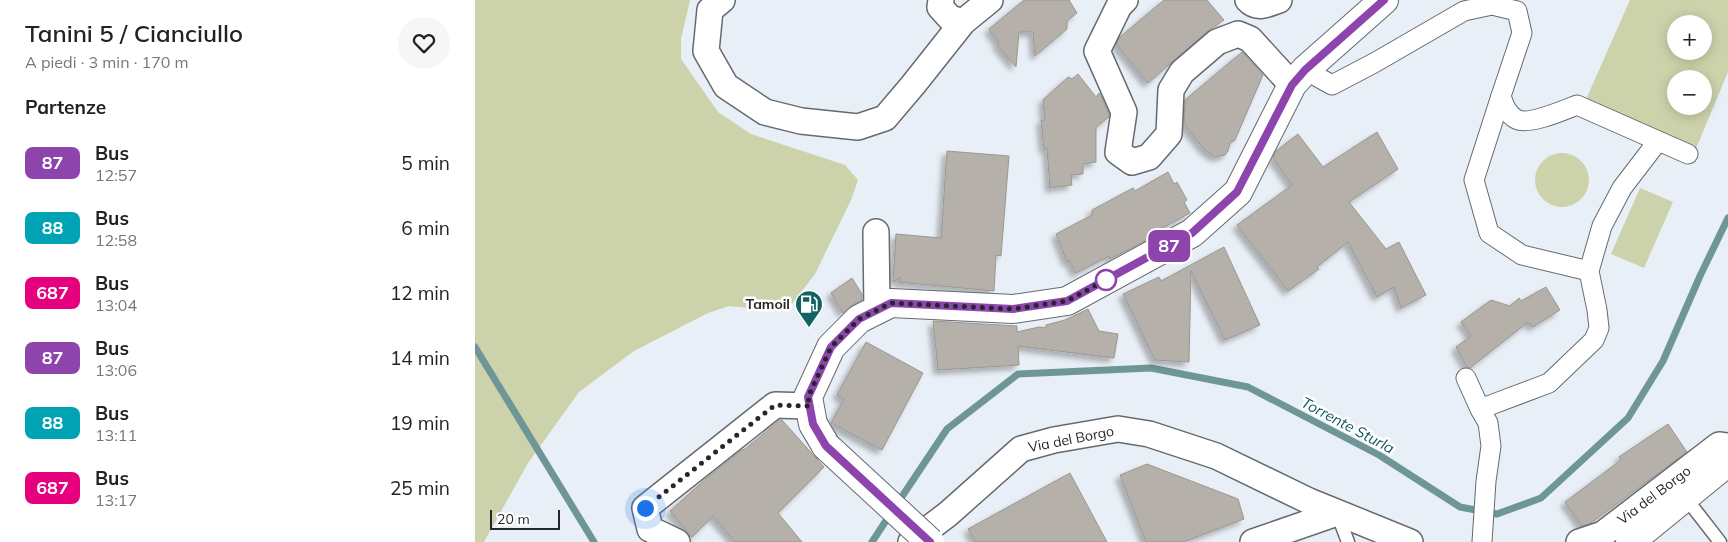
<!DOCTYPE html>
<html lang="it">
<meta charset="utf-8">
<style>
:root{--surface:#fff;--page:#f6f6f6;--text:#222;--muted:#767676}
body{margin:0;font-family:Mulish,sans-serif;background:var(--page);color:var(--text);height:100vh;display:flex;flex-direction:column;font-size:19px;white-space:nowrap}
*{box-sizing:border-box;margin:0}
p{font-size:16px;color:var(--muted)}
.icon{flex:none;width:28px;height:28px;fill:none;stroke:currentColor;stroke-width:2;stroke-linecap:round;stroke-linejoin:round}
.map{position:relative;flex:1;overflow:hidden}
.drawer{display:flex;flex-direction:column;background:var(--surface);width:475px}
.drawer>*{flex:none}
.badge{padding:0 10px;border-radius:8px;font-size:18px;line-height:32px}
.buttons{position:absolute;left:1192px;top:15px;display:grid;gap:10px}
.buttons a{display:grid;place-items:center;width:45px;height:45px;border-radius:50%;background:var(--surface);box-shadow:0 2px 12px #0003;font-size:25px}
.scale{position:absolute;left:15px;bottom:12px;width:70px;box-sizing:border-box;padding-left:5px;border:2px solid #25272a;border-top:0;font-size:14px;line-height:18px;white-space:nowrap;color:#25272a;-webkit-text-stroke:4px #fff;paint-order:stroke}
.you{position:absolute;width:25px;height:25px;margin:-12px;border:4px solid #fff;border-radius:50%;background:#1a73e8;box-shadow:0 0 0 8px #1a73e833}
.map>.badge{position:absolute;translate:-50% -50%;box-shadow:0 0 0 2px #fff}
h2{padding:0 25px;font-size:19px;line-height:45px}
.round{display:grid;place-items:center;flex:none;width:52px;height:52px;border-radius:26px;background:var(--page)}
.head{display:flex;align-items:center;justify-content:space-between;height:85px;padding:0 25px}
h1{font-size:24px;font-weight:600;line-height:38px}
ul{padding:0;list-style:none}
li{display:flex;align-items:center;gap:15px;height:65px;padding:0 25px}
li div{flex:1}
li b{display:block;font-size:19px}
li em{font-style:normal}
li .badge{min-width:55px;font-weight:700;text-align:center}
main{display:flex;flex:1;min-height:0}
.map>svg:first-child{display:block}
.green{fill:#ccd2aa;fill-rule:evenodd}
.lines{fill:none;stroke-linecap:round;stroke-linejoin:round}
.stream{stroke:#6f9697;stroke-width:7}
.building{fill:#b5b0aa;stroke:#9b9790;filter:url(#shadow)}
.service-casing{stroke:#666a70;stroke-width:15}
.pedestrian-casing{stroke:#666a70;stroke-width:21}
.minor-casing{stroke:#666a70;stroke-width:28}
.secondary-casing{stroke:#666a70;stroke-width:30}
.service{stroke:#fff;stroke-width:12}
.pedestrian{stroke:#fff;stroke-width:19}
.minor{stroke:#fff;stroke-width:25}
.secondary{stroke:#fff;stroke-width:28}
.secondary-bridge-casing{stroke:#666a70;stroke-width:30;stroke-linecap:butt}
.secondary-bridge{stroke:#fff;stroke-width:28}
.line-casing{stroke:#fff;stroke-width:11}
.line{stroke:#8e44ad;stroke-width:8}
.walk{stroke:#25272a;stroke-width:5;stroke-dasharray:0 9}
.stop-dot{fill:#fff;stroke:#8e44ad;stroke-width:2.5}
.labels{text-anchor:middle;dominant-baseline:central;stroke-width:5;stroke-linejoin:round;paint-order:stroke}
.poi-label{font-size:14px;font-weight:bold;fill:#25272a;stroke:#fff;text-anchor:end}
.street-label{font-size:14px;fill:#25272a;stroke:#fff}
.water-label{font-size:15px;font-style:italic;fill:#0e5a5c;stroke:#fff}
</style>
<main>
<section class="drawer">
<div class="head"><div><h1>Tanini 5 / Cianciullo</h1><p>A piedi · 3 min · 170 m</p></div><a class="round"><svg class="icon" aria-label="heart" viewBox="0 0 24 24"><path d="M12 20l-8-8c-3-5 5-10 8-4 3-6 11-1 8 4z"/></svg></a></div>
<h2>Partenze</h2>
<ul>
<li><span class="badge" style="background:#8e44ad;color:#fff">87</span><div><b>Bus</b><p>12:57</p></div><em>5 min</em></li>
<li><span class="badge" style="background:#00a3b4;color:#fff">88</span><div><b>Bus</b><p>12:58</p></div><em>6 min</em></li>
<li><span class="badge" style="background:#e6007e;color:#fff">687</span><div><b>Bus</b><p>13:04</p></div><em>12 min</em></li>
<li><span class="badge" style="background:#8e44ad;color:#fff">87</span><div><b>Bus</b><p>13:06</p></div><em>14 min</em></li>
<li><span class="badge" style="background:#00a3b4;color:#fff">88</span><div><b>Bus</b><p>13:11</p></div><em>19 min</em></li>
<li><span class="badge" style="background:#e6007e;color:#fff">687</span><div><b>Bus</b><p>13:17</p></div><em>25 min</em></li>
</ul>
</section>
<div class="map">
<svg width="1253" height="542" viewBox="0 0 1253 542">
<defs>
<filter id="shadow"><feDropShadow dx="-4.5" dy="4.5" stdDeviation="2.5" flood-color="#0004"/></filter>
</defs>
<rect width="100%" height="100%" fill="#e9eff6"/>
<g class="green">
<path d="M0,0H215L206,39V59L243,112L276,134L370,165L383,180L376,200L340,274L317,304L298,310L254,306L233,313L159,351L104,392L53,463L9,542H0Z"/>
<path d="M1155,0H1253V72L1220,151L1109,104ZM1201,24H1229V51H1201ZM1201,79H1229V106H1201Z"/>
<circle cx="1087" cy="180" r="27"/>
<path d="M1165,188L1198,202L1169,268L1136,254Z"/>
</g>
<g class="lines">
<g class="stream">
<path d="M0,347L119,542"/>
<path d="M422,504L472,429L543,374L676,368L773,387L904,455L985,507L1022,514L1066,498L1153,418L1188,361L1225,276L1253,218"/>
<path d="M397,542L416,513"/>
</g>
</g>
<g class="building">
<path d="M549,0H594L602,13L592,21V29L560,56L558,32H544L541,67L522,45L524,43L514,29Z"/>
<path d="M689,0H732L749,20L733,31L673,83L641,44L645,37Z"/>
<path d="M767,52L788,75L760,140L755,143L753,151L750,155L740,157L729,149L709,124L710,100Z"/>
<path d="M603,74L621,97L624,93L626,96L634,114V117L621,127V162L608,164V174L596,175L597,185L575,188L572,148L569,149L566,120H570L568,100L593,77L597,79Z"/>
<path d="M902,132L923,169L874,202L911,249L924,242L951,295L926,308L919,287L902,297L873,242L842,267L844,269L813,291L762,225L817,185L798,158L801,151L823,134L848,167Z"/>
<path d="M472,151L534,156L526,256L521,255L519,291L423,282L426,277L418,282L421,234L466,238Z"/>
<path d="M693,172L699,184L702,182L712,200L709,202L715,213L682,231L683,234L675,238L635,259L634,256L601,273L594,260L592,262L581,234L617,215V210L658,188L660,191Z"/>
<path d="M749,247L785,325L750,340L716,271L714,362L680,360L648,294L684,277L686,281Z"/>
<path d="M377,278L387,294V300L377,305L368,313L356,293Z"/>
<path d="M1071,287L1085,310L1058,327L1053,322L995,368L992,367L981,347L996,336L986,322L1016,300L1035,306L1044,298L1046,301Z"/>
<path d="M613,309L624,331L643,334L639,358L543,346L544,365L463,370L458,321L542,326V332L564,327L571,328V325L590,320Z"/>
<path d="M391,342L448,373L407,450L356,423L369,399L362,395Z"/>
<path d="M305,420H307L349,467L303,513L327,542H260L238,516L217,537L195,511L234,476L268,449L269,450Z"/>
<path d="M1193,424L1212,452L1116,523L1107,526L1090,502L1146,460L1144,457Z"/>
<path d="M672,464L763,499L769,519L708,542H671L645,475Z"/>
<path d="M595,473L632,542H501L493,529Z"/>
</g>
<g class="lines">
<g class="service-casing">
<g id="service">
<path d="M1210,497L1245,542"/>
<path d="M862,513L873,542"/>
</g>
</g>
<g class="pedestrian-casing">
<g id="pedestrian">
<path d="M830,70L857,85L899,63L989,11L1017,5L1042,11L1047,33L1026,96C1029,105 1032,114 1041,119C1053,126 1089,110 1102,105L1213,154"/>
<path d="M1026,96L999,180L1014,233L1047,255L1114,271"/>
<path d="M991,378L1005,409L1013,423L1016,446L1011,481L1007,542"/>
<path d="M1005,409L1074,383L1119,340L1124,328L1122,310L1114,271L1127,226L1147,188L1183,141"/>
</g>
</g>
<g class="minor-casing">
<g id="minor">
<path d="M247,0L235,10L231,51L251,86L290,112L326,121L383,127L410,118L438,85L488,22L515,0"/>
<path d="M466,0L465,7L475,18L488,22"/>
<path d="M650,0L644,6L622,51L649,112L643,152L657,162L674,157L694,134L696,90L707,72L742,42L763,34L775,39L817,85"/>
<path d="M773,0C782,10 793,4 804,0"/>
<path d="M401,232L402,311"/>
<path d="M202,542L175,529L170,508L300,405L335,406"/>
<path d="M436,542L473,514L546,449L579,440L643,429L674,434L741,456L834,501L935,542"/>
<path d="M778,542L862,513"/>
<path d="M1104,542L1128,534L1244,445L1253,446"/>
</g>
</g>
<g class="secondary-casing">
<g id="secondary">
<path d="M351,446L338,424L333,397L356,347L384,319L416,303L538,309L592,301L717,233L763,192L817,85L830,70L909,0"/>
<path d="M1155,542L1253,462"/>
</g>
</g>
<use href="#service" class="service"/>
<use href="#pedestrian" class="pedestrian"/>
<use href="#minor" class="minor"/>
<use href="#secondary" class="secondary"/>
<g class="secondary-bridge-casing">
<path id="secondary-bridge" d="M351,446L455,542"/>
</g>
<use href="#secondary-bridge" class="secondary-bridge"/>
</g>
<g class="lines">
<g class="line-casing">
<path id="line" d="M455,542L351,446L338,424L333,397L356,347L384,319L416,303L538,309L592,301L717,233L762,192L817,85L830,70L909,0"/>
</g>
<use href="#line" class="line"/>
<path class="walk" d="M170,508L300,405L335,406L333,397L356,347L384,319L416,303L538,309L592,301L638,276L631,280"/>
</g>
<defs>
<g id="fuel-pin" transform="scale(1.4375)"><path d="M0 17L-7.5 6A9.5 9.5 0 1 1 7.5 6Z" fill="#116261" stroke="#fff"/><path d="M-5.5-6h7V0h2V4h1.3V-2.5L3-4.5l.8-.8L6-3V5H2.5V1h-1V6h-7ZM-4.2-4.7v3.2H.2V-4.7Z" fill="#fff"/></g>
</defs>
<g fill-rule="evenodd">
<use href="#fuel-pin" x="334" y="304"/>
</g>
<circle class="stop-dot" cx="631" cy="280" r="10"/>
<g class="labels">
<g class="poi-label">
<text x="315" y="304">Tamoil</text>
</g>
<g class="street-label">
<text transform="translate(596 439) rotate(-11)">Via del Borgo</text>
<text transform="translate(1179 495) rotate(-37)">Via del Borgo</text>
</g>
<g class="water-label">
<text transform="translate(873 425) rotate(28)">Torrente Sturla</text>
</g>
</g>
</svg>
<div class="buttons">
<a>+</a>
<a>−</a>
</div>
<div class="scale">20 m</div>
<div class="you" style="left:170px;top:508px"></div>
<b class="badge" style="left:694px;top:246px;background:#8e44ad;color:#fff">87</b>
</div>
</main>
